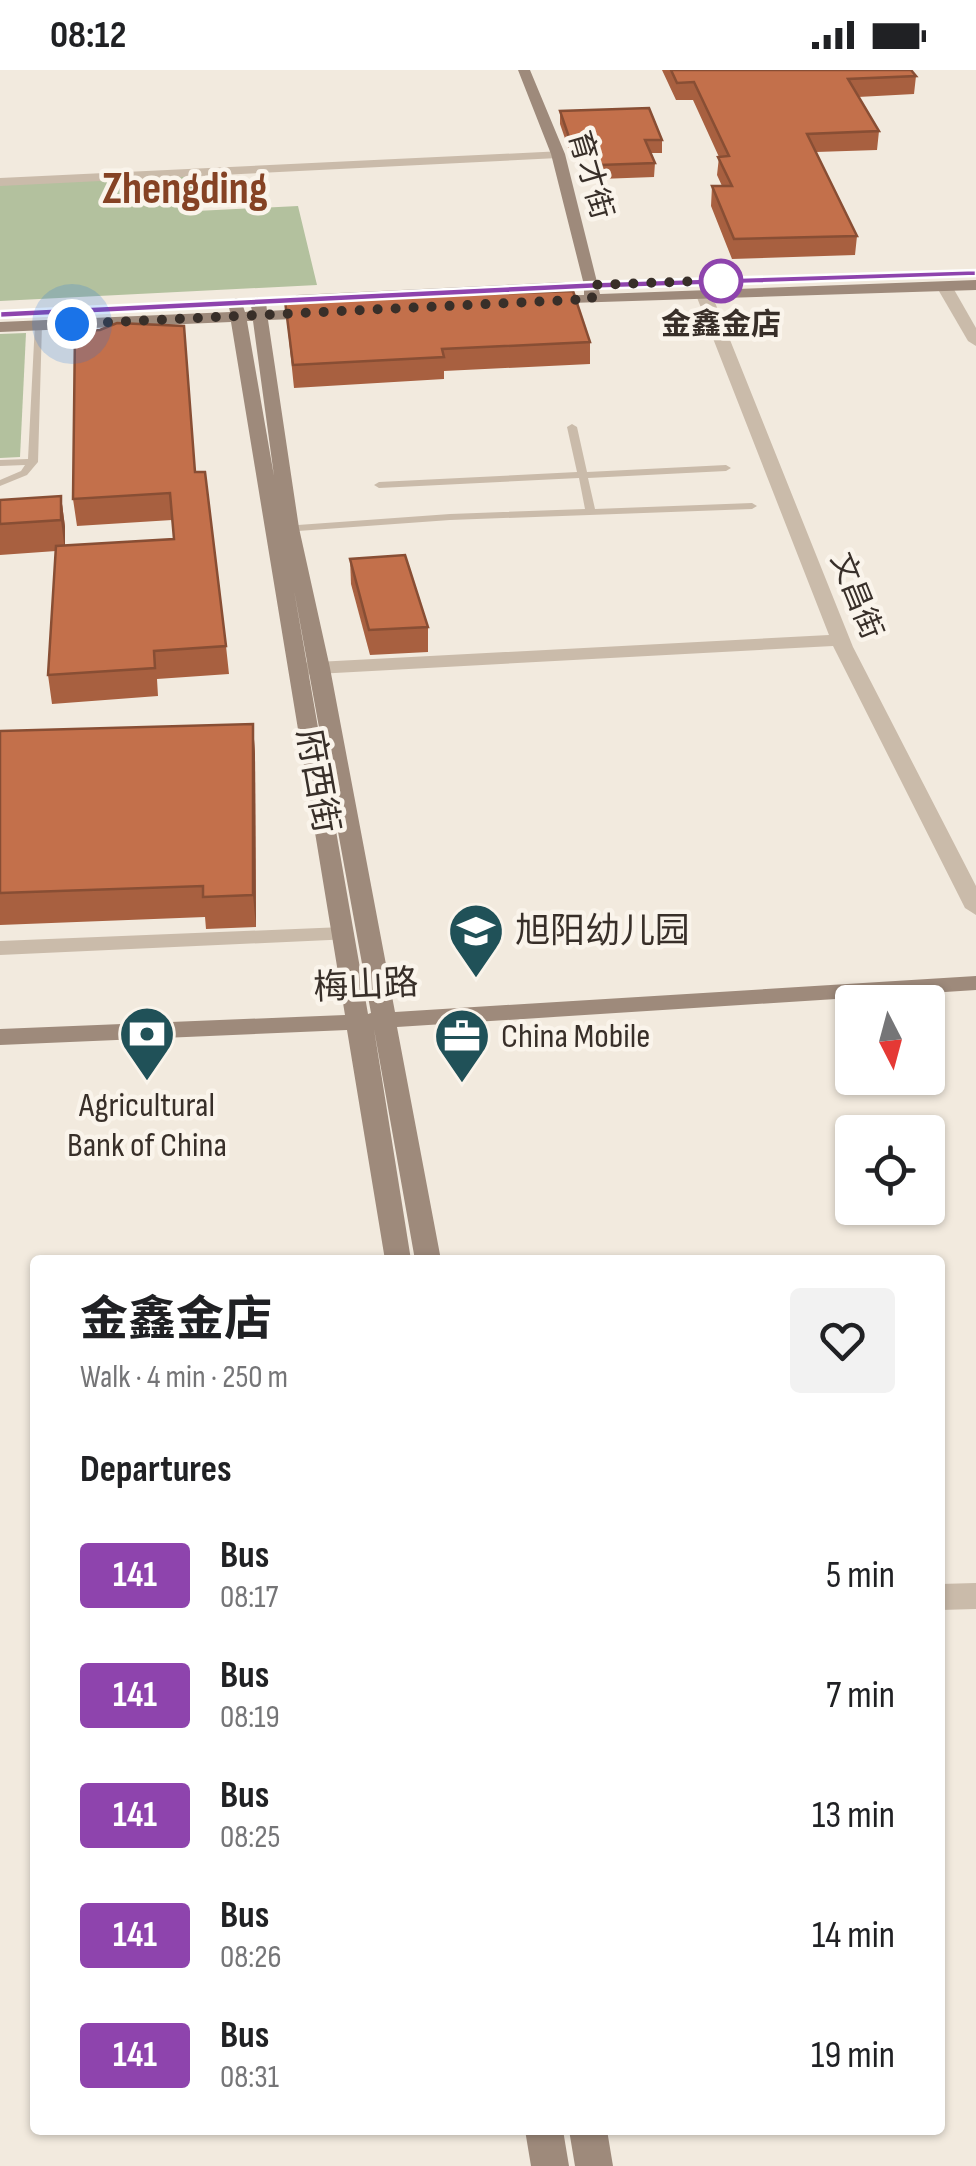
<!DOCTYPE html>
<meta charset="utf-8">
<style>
:root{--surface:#fff;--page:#f2f2f2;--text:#202124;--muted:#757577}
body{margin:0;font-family:"Sofia Sans Condensed","Noto Sans SC",sans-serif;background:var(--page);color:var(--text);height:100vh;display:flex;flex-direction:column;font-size:38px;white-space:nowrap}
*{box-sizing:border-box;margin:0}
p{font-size:32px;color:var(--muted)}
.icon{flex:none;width:55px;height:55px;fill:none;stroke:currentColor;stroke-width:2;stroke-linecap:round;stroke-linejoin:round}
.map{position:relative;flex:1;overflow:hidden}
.drawer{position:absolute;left:30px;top:1185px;width:915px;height:880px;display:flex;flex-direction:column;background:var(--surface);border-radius:10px;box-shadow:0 2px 8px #0004}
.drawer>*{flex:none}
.badge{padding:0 20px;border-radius:8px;font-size:35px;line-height:65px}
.needle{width:65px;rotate:174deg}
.controls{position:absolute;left:835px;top:915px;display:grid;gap:20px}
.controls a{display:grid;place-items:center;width:110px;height:110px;border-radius:10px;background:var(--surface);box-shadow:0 2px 8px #0004;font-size:50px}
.you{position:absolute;width:50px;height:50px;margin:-25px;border:8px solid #fff;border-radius:50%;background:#1a73e8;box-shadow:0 0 0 15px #1a73e833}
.map>.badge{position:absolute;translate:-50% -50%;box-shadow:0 0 0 5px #fff}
h2{padding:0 50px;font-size:38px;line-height:90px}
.round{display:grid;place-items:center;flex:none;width:105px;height:105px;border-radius:10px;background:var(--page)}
.summary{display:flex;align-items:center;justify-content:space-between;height:170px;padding:0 50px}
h1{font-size:48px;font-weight:700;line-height:75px}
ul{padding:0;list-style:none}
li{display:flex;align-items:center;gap:30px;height:120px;padding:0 50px}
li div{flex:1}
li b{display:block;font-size:38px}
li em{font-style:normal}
li .badge{min-width:110px;font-weight:700;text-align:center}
.status{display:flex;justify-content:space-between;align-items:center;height:70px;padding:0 50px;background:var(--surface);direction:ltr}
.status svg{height:28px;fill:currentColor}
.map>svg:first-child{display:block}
.green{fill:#b3c19e}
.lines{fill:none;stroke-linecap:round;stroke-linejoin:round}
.lane{fill:#cabbaa;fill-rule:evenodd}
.street{fill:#cabbaa;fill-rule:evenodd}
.secondary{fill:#9e8a7b;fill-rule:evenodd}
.wall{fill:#a86040}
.shaded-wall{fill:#884e34}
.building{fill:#c3704b;stroke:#884e34;stroke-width:2.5}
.line{fill:#8e44ad;stroke:#fff;stroke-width:2.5}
.walk{stroke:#382f29;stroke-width:10;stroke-dasharray:0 18}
.stop-dot{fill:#fff;stroke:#8e44ad;stroke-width:5}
.labels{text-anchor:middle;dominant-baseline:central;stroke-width:9;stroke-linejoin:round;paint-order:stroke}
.far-street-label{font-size:30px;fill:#382f29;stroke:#faf4eb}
.far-stop-label{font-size:30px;font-weight:bold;fill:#382f29;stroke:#faf4eb}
.street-label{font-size:35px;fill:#382f29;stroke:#faf4eb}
.poi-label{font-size:35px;fill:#382f29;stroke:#faf4eb;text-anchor:start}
.far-town-label{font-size:45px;font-weight:bold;fill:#854224;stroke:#faf4eb}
</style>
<div class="status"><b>08:12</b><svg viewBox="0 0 49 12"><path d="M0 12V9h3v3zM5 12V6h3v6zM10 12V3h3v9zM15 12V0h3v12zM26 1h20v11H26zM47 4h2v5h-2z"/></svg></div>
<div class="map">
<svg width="976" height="2096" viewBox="0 0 976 2096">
<rect width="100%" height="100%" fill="#f2eade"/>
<g class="green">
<path d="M195,105L196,141L298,136L317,215L0,231V114Z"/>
<path d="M26,263L20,387L0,388V264Z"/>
</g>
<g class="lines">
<g class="lane">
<path d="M35,253L42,255L38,392L27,405L0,416V410L21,401L25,395L0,396V390L28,389Z"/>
<path d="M572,354L577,357L587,402L726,395L731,398L726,401L588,408L595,439L752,433L757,436L752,439L450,450L284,462L279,459L284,456L450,444L585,439L579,408L379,418L374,415L379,412L577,402L567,357Z"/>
</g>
<g class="street">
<path d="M563,81V87L558,88L0,116V108Z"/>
<path d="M939,213L952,216L976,258V276L968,271L936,216Z"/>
<path d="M704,220L712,225L853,577L976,816V845L965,838L833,576L298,605L288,599L298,593L829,565L696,225Z"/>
<path d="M343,857L351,859L354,864L351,869L0,885V871Z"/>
<path d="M976,1513V1539L940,1540V1514Z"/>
</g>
<g class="secondary">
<path d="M518,0H530L565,84L600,224L976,210V220L539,234L536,231L544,226L584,225V215L551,84Z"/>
<path d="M566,212L574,217L571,220L297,235L289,230L297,225Z"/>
<path d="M258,227L266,232L267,241L320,238L328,243L320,248L268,250L299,458L330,598L395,942L976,906V920L397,957L441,1190H415L374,959L411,1190H385L347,960L0,975V959L345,945L231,252L0,262V252L230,242L228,233L236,228L241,230L245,242L252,241L250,232ZM247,251H253L274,406ZM294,520L371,943L368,944Z"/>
<path d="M525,2060H563L569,2096H531Z"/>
<path d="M569,2060H607L613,2096H575Z"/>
</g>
</g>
<g class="wall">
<path d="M662,0H911L916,6L914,24L858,27L879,61L877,80L816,82L857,166L855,185L732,189L711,136L712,116H722L717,105L719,87L693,30H676Z"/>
<path d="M560,41L662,70V83H651L655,93L654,107L600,109L591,85L571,86L560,54Z"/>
<path d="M285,231L590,272V294L444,301V309L294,318Z"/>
<path d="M195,402L226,576L229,604L157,609L158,626L52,634L48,605L56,481L0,485V430L61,426L65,457V476L174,469L172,450L77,456L73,429Z"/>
<path d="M350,489L428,557V582L370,585L351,514Z"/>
<path d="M253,654L255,685L256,857L206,859L205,847L0,855V661Z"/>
</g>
<g class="shaded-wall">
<path d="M61,426L65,457V481L61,450Z"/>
<path d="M253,654L255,685L256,857L253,825Z"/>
</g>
<g class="building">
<path d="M671,0H911L916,6L848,9L879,61L807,64L857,166L734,169L712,116H732L718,87L729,86L694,12L677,13Z"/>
<path d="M649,38L662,70H645L655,93L600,95L591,72L571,73L560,41Z"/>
<path d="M573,221L590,272L442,279L444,287L293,295L285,231Z"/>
<path d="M117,253L184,256L195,402H205L226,576L154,581L155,598L48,605L56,476L174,469L170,423L73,429L75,261L100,260Z"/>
<path d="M61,426V450L0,454V430Z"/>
<path d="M405,485L428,557L369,560L350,489Z"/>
<path d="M253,654V825L203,827V816L0,823V661Z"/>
</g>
<path class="line" d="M976,200V206L592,219L0,248V241L592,212Z"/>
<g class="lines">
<path class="walk" d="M72,254L592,229V215L729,210L721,211"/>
</g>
<defs>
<g id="school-pin" transform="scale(2.875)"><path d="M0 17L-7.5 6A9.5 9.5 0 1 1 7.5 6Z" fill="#205158" stroke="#faf4eb"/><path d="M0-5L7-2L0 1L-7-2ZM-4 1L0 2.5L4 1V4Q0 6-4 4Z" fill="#fff"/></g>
<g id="bank-pin" transform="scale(2.875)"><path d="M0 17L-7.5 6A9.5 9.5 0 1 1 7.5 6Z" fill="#205158" stroke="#faf4eb"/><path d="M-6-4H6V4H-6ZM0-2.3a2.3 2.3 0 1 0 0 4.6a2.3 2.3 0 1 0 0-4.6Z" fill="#fff"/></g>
<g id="office-pin" transform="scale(2.875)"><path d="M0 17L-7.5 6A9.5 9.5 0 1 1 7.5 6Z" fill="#205158" stroke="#faf4eb"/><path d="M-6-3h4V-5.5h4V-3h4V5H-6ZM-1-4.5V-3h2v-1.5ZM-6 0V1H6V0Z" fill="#fff"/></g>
</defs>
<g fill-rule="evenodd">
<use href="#school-pin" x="476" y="861"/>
<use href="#bank-pin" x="147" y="964"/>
<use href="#office-pin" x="462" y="966"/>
</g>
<circle class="stop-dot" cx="721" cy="211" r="20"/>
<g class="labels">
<g class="far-street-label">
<text transform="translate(590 105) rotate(74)">育才街</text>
<text transform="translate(856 526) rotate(68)">文昌街</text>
</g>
<g class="far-stop-label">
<text x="721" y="255">金鑫金店</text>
</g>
<g class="street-label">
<text transform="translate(317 711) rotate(80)">府西街</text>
<text transform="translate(366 916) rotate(-3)">梅山路</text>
</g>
<g class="poi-label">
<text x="515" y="861">旭阳幼儿园</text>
<text x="501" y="966">China Mobile</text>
<text x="147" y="1035" text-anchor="middle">Agricultural<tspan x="147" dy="40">Bank of China</tspan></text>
</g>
<g class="far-town-label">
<text x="185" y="119">Zhengding</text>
</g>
</g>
</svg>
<div class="controls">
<a><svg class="needle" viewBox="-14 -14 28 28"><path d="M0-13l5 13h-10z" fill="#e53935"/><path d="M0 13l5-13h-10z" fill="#757577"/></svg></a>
<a><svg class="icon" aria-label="locate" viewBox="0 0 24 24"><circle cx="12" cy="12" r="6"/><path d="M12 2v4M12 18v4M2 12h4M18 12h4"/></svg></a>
</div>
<div class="you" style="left:72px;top:254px"></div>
<section class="drawer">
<div class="summary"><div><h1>金鑫金店</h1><p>Walk · 4 min · 250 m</p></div><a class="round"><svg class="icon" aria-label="heart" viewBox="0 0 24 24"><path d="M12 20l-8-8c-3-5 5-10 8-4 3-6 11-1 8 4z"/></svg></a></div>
<h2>Departures</h2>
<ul>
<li><span class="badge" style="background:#8e44ad;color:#fff">141</span><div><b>Bus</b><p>08:17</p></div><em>5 min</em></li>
<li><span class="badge" style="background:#8e44ad;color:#fff">141</span><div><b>Bus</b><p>08:19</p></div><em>7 min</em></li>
<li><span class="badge" style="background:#8e44ad;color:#fff">141</span><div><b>Bus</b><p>08:25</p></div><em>13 min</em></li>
<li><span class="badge" style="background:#8e44ad;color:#fff">141</span><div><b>Bus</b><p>08:26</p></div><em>14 min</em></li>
<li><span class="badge" style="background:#8e44ad;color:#fff">141</span><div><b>Bus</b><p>08:31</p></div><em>19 min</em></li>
</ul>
</section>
</div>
